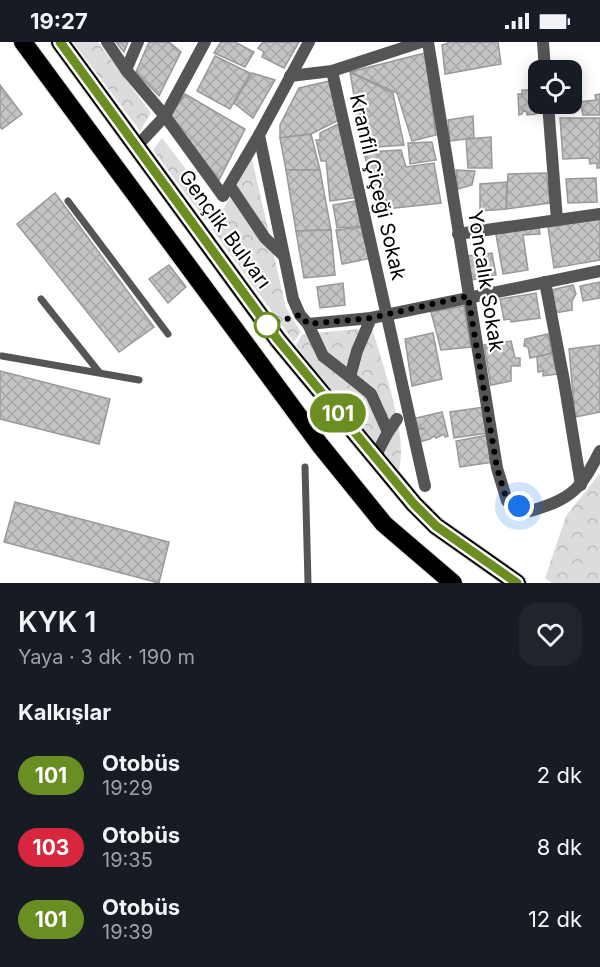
<!DOCTYPE html>
<html lang="tr">
<meta charset="utf-8">
<style>
:root{--surface:#171b24;--page:#20242c;--text:#f1f3f6;--muted:#9ea1a6}
body{margin:0;font-family:Inter,sans-serif;background:var(--page);color:var(--text);height:100vh;display:flex;flex-direction:column;font-size:22px;white-space:nowrap}
*{box-sizing:border-box;margin:0}
p{font-size:20px;color:var(--muted)}
.icon{flex:none;width:33px;height:33px;fill:none;stroke:currentColor;stroke-width:2;stroke-linecap:round;stroke-linejoin:round}
.map{position:relative;height:541px;overflow:hidden}
.drawer{display:flex;flex-direction:column;background:var(--surface);flex:1}
.drawer>*{flex:none}
.badge{padding:0 12px;border-radius:20px;font-size:21px;line-height:39px}
.tools{position:absolute;left:528px;top:18px;display:grid;gap:12px}
.tools a{display:grid;place-items:center;width:54px;height:54px;border-radius:12px;background:var(--surface);box-shadow:0 3px 15px #0003;font-size:30px}
.you{position:absolute;width:30px;height:30px;margin:-15px;border:4px solid #fff;border-radius:50%;background:#1a73e8;box-shadow:0 0 0 9px #1a73e833}
.map>.badge{position:absolute;translate:-50% -50%;box-shadow:0 0 0 3px #fff}
h2{padding:0 18px;font-size:22px;line-height:54px}
.round{display:grid;place-items:center;flex:none;width:63px;height:63px;border-radius:18px;background:var(--page)}
.headline{display:flex;align-items:center;justify-content:space-between;height:102px;padding:0 18px}
h1{font-size:28px;font-weight:600;line-height:45px}
ul{padding:0;list-style:none}
li{display:flex;align-items:center;gap:18px;height:72px;padding:0 18px}
li div{flex:1}
li b{display:block;font-size:22px}
li em{font-style:normal}
li .badge{min-width:66px;font-weight:700;text-align:center}
.status{display:flex;justify-content:space-between;align-items:center;height:42px;padding:0 30px;background:var(--surface);direction:ltr}
.status svg{height:16px;fill:currentColor}
.map>svg:first-child{display:block}
.forest{fill:url(#forest-crowns)}
.building{fill:url(#building-cross-hatch);stroke:#999;stroke-width:1.5}
.lines{fill:none;stroke-linecap:round;stroke-linejoin:round}
.highway-casing{stroke:#dbdbdb;stroke-width:20}
.lane{stroke:#555;stroke-width:7}
.street{stroke:#555;stroke-width:12}
.highway{stroke:#000;stroke-width:18}
.line-casing{stroke:#fff;stroke-width:14}
.line{stroke:#6b8e23;stroke-width:9}
.walk{stroke:#000;stroke-width:6;stroke-dasharray:0 10.8}
.stop-dot{fill:#fff;stroke:#6b8e23;stroke-width:3}
.labels{text-anchor:middle;dominant-baseline:central;stroke-width:4.5;stroke-linejoin:round;paint-order:stroke}
.street-label{font-size:20px;fill:#000;stroke:#fff}
</style>
<div class="status"><b>19:27</b><svg viewBox="0 0 49 12"><path d="M0 12V9h3v3zM5 12V6h3v6zM10 12V3h3v9zM15 12V0h3v12zM26 1h20v11H26zM47 4h2v5h-2z"/></svg></div>
<div class="map">
<svg width="600" height="541" viewBox="0 0 600 541">
<defs>
<pattern id="forest-crowns" width="20" height="18" patternUnits="userSpaceOnUse" patternTransform="scale(1.5)"><rect width="20" height="18" fill="#dcdcdc"/><path d="M2 6a3 3 0 1 1 6 0M12 15a3 3 0 1 1 6 0" fill="none" stroke="#bbb"/></pattern>
<pattern id="building-cross-hatch" width="8" height="8" patternUnits="userSpaceOnUse" patternTransform="scale(1.5)"><rect width="8" height="8" fill="#c4c4c4"/><path d="M0 0l8 8M0 8l8-8" fill="none" stroke="#a7a7a7"/></pattern>
</defs>
<rect width="100%" height="100%" fill="#fff"/>
<g class="forest">
<path d="M73,0H98L151,71L140,89Z"/>
<path d="M162,96L215,165L206,179L153,108Z"/>
<path d="M252,117L286,266L301,290L294,300L212,187Z"/>
<path d="M372,286C382,321 412,402 397,434L347,372L296,303L302,292Z"/>
<path d="M600,431V541H552L545,536L566,474Z"/>
</g>
<g class="building">
<path d="M116,0H128L124,10Z"/>
<path d="M149,0H169L181,10L159,54L136,30Z"/>
<path d="M221,0H235L254,10L245,25L214,11Z"/>
<path d="M263,0H299L284,26L262,15L264,10L258,6Z"/>
<path d="M451,0H498L501,22L445,32L442,3Z"/>
<path d="M425,11L436,93L412,99L397,51L350,30Z"/>
<path d="M215,14L250,31L230,67L197,49Z"/>
<path d="M350,30L393,51L404,103L363,106Z"/>
<path d="M252,31L275,38L253,76L234,61Z"/>
<path d="M334,38L343,76L311,92L280,96V83L299,46Z"/>
<path d="M0,43L22,72L2,87L0,85Z"/>
<path d="M522,48H536V72L527,73V70L523,69L522,72L519,73L518,52H522Z"/>
<path d="M185,52L245,87L219,138L170,74Z"/>
<path d="M600,52V73H583L580,60L596,58L595,53Z"/>
<path d="M473,74L474,96L450,99L448,78Z"/>
<path d="M560,76H600V126H597V121L590,122L589,116L563,117Z"/>
<path d="M342,80L360,155L330,159L326,119H321L316,98H320V91Z"/>
<path d="M311,92L320,128H286L280,96Z"/>
<path d="M491,95L492,126H468L466,97Z"/>
<path d="M432,100L436,118L410,122L408,101Z"/>
<path d="M401,108L406,125L434,121L441,161L377,168L364,110Z"/>
<path d="M286,128H320L331,188L296,189Z"/>
<path d="M456,128L475,129L472,143L458,147Z"/>
<path d="M546,131L550,161L506,167L508,132Z"/>
<path d="M596,136L597,160L568,161L566,137Z"/>
<path d="M507,140L506,167L480,169V142Z"/>
<path d="M55,151L154,285L119,310L17,182Z"/>
<path d="M360,158L365,184L337,186L333,163Z"/>
<path d="M600,177V218L554,226L548,185Z"/>
<path d="M538,181L540,192L523,193L528,228L503,232L495,187Z"/>
<path d="M365,185L372,216L342,222L336,188Z"/>
<path d="M331,188L335,233L304,236L296,189Z"/>
<path d="M492,211L496,233L471,238L467,214Z"/>
<path d="M169,223L186,245L168,261L149,237Z"/>
<path d="M600,240V256L583,259L580,244Z"/>
<path d="M343,241L345,263L320,266L317,245Z"/>
<path d="M573,243L576,252L572,259V268L555,271L551,248Z"/>
<path d="M536,251L540,276L511,280L510,277L504,278L500,257Z"/>
<path d="M464,264L471,305L441,308L431,270Z"/>
<path d="M433,291L442,337L412,344L405,297Z"/>
<path d="M548,292L552,311L530,316L528,305L524,304L525,297Z"/>
<path d="M511,299L515,316H520V324H511V339L491,343L484,303Z"/>
<path d="M600,303V370L575,375L569,307Z"/>
<path d="M552,311L557,332L543,334V329L538,330L537,315Z"/>
<path d="M0,329L110,357L99,402L0,377Z"/>
<path d="M484,365L488,391L454,396L450,370Z"/>
<path d="M442,370L448,394L445,395L444,392L436,396L434,394L430,397L419,400L416,388L425,386L415,388L412,377Z"/>
<path d="M489,393L493,420L460,425L456,399Z"/>
<path d="M15,460L169,500L159,541L4,500Z"/>
</g>
<g class="lines">
<g class="highway-casing">
<g id="highway">
<path d="M23,0L320,403L384,482L453,541"/>
<path d="M60,0L278,298L414,462L436,484L517,541"/>
</g>
</g>
<g class="lane">
<path d="M68,159L168,292"/>
<path d="M41,257L99,330"/>
<path d="M2,314L139,338"/>
<path d="M305,425L308,541"/>
</g>
<g class="street">
<path d="M107,0L126,28L165,74L223,154L259,93"/>
<path d="M309,0L259,93L293,257L300,273L308,282L371,276L600,229"/>
<path d="M428,0L497,426L507,459L530,469C572,457 580,448 600,409"/>
<path d="M543,0L545,28"/>
<path d="M126,28L138,0"/>
<path d="M332,29L425,444"/>
<path d="M290,34L332,29L421,0"/>
<path d="M548,62L557,178"/>
<path d="M137,104L165,74L205,0"/>
<path d="M230,144L265,196L284,214"/>
<path d="M458,192L600,172"/>
<path d="M545,240L564,339L581,443"/>
<path d="M308,282L323,314L350,335L357,309L371,276"/>
<path d="M350,335L371,352L388,390L397,377"/>
<path d="M377,411L388,390"/>
</g>
<use href="#highway" class="highway"/>
</g>
<g class="lines">
<g class="line-casing">
<path id="line" d="M60,0L278,298L414,462L436,484L517,541"/>
</g>
<use href="#line" class="line"/>
<path class="walk" d="M267,283L300,273L308,282L371,276L468,254L497,426L507,459L519,464"/>
</g>
<circle class="stop-dot" cx="267" cy="283" r="12"/>
<g class="labels">
<g class="street-label">
<text transform="translate(378 145) rotate(77)">Kranfil Çiçeği Sokak</text>
<text transform="translate(225 187) rotate(54)">Gençlik Bulvarı</text>
<text transform="translate(486 239) rotate(81)">Yoncalık Sokak</text>
</g>
</g>
</svg>
<div class="tools">
<a><svg class="icon" aria-label="locate" viewBox="0 0 24 24"><circle cx="12" cy="12" r="6"/><path d="M12 2v4M12 18v4M2 12h4M18 12h4"/></svg></a>
</div>
<div class="you" style="left:519px;top:464px"></div>
<b class="badge" style="left:338px;top:371px;background:#6b8e23;color:#fff">101</b>
</div>
<section class="drawer">
<div class="headline"><div><h1>KYK 1</h1><p>Yaya · 3 dk · 190 m</p></div><a class="round"><svg class="icon" aria-label="heart" viewBox="0 0 24 24"><path d="M12 20l-8-8c-3-5 5-10 8-4 3-6 11-1 8 4z"/></svg></a></div>
<h2>Kalkışlar</h2>
<ul>
<li><span class="badge" style="background:#6b8e23;color:#fff">101</span><div><b>Otobüs</b><p>19:29</p></div><em>2 dk</em></li>
<li><span class="badge" style="background:#d7263d;color:#fff">103</span><div><b>Otobüs</b><p>19:35</p></div><em>8 dk</em></li>
<li><span class="badge" style="background:#6b8e23;color:#fff">101</span><div><b>Otobüs</b><p>19:39</p></div><em>12 dk</em></li>
</ul>
</section>
